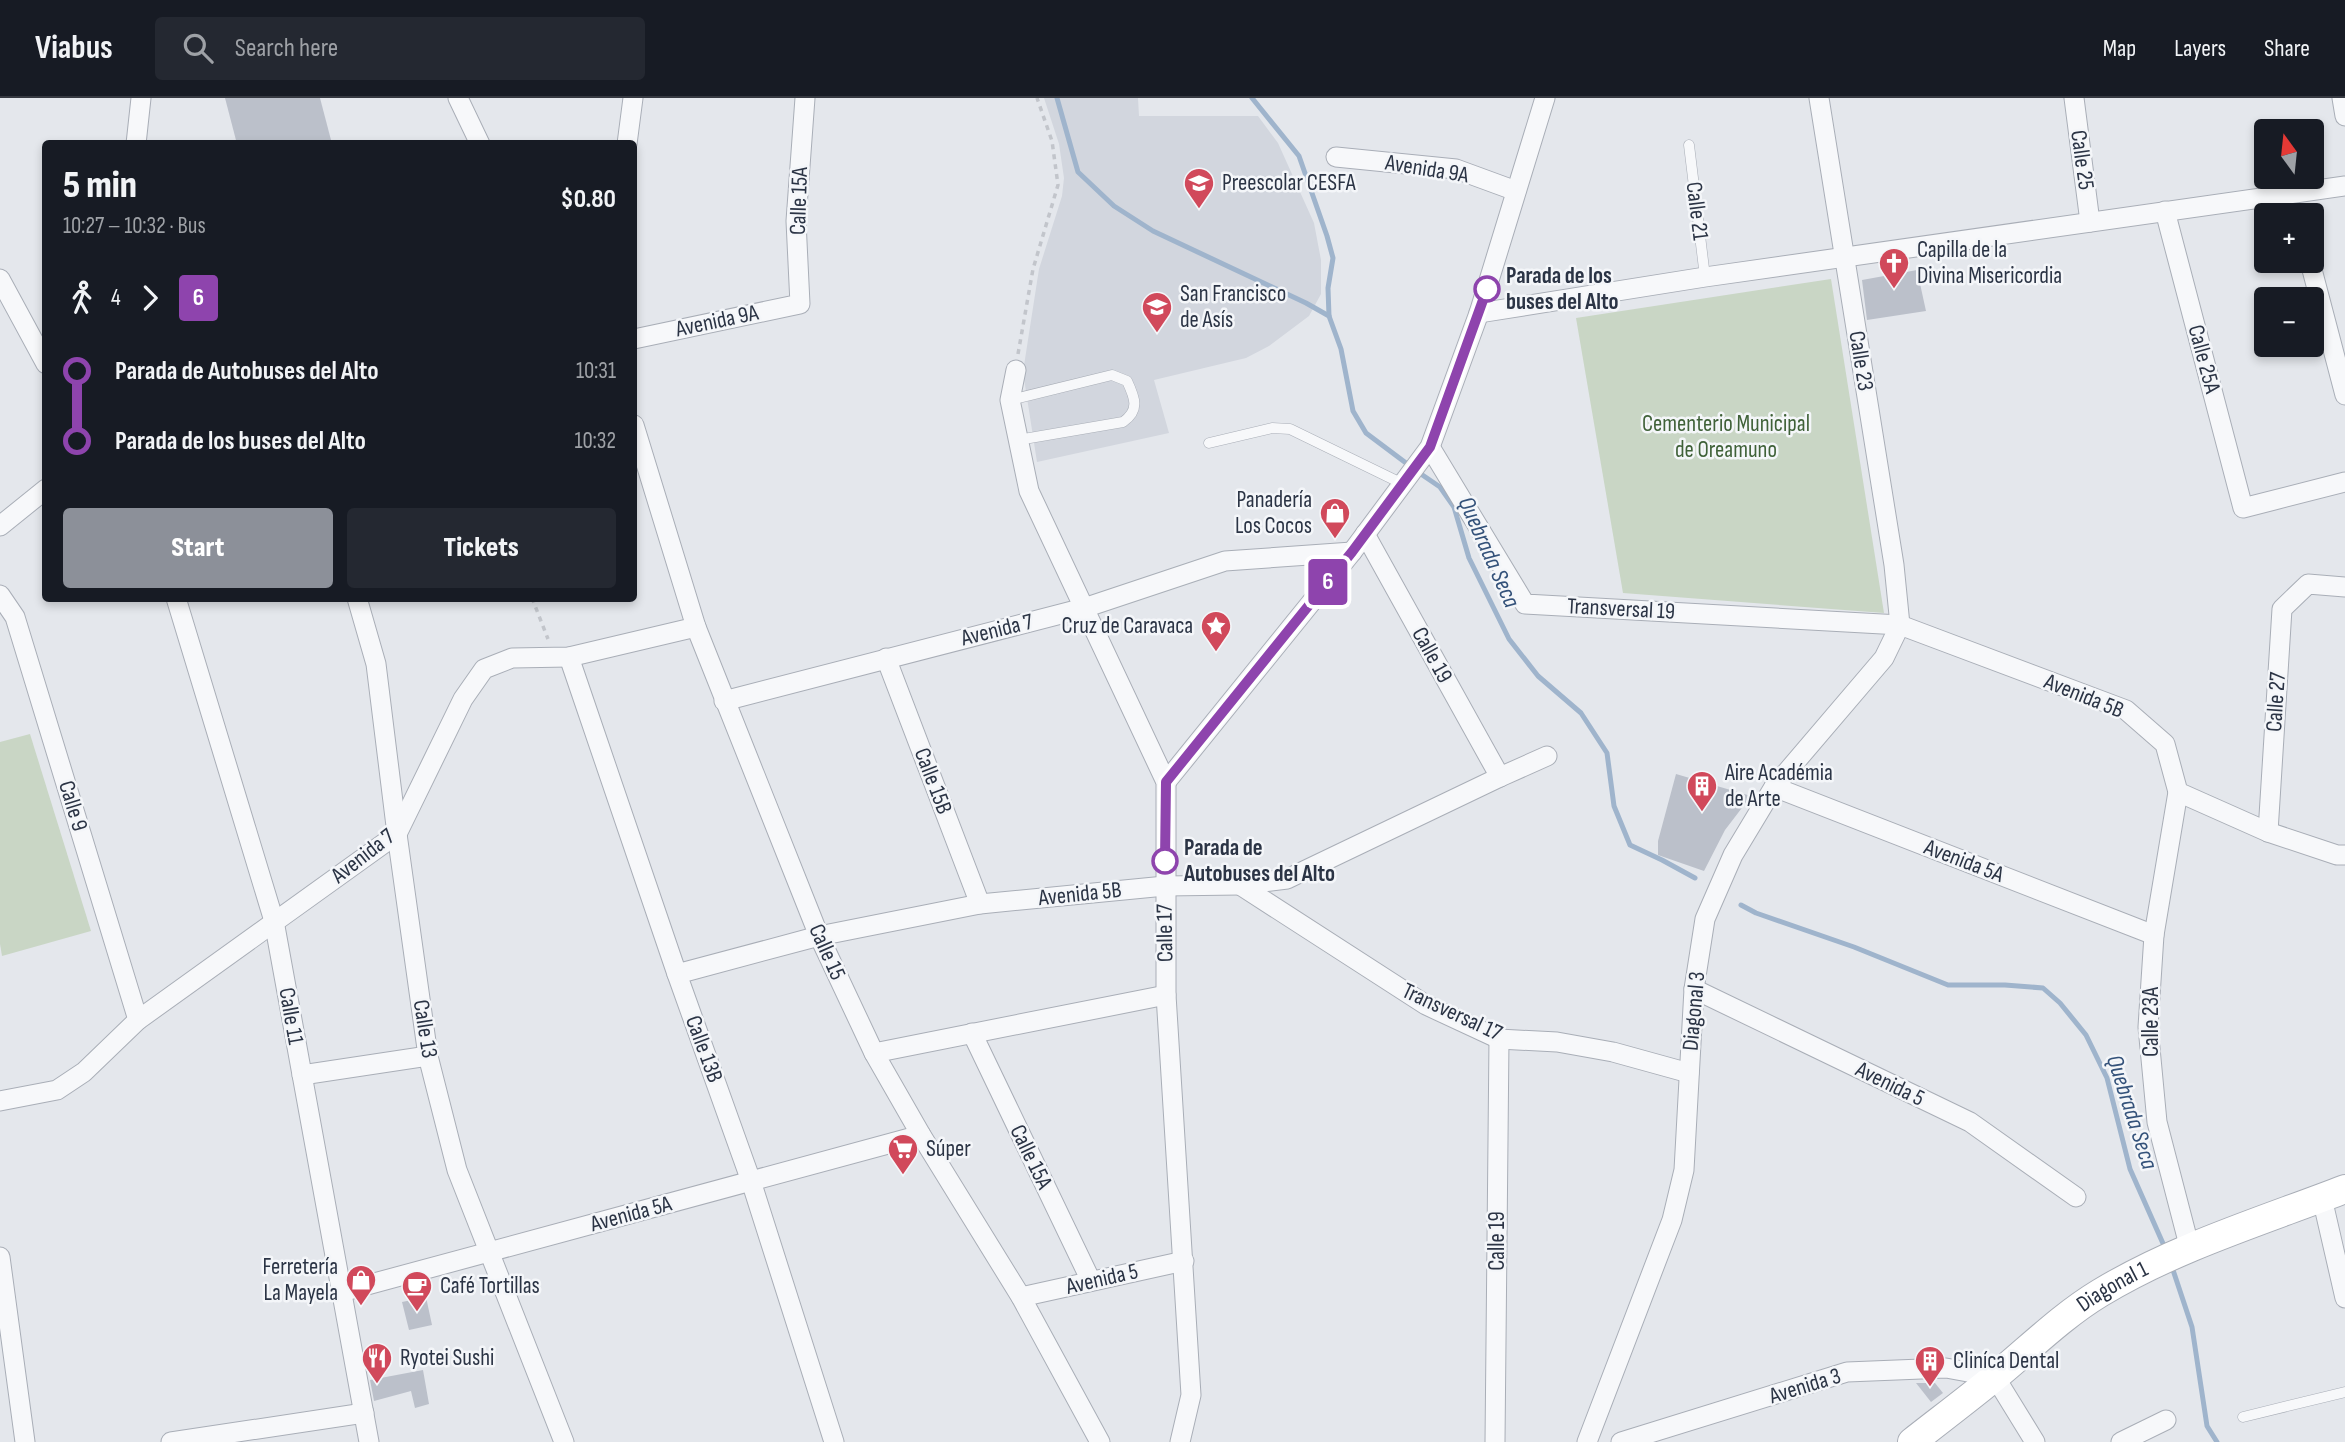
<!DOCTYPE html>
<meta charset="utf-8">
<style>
:root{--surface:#171b24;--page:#242831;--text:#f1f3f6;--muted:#9ea1a6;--line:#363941;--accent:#8c9099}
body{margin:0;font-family:"Sofia Sans Condensed",sans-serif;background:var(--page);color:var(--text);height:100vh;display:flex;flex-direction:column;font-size:26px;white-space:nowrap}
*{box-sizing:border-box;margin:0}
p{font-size:23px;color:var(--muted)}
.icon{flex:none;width:38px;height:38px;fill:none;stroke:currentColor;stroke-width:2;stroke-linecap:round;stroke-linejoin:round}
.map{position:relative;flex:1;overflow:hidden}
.side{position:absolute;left:42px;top:42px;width:595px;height:462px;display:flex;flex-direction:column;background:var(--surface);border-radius:7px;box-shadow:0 4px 10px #0003}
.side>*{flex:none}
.badge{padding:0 14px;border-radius:5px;font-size:24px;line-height:46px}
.needle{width:46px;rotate:345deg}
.tools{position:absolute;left:2254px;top:21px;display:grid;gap:14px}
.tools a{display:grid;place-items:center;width:70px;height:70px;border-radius:7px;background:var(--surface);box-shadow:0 4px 10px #0003;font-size:35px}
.map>.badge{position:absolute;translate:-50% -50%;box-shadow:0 0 0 4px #fff}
.legs{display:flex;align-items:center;gap:10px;height:77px;padding:0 21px;font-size:23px}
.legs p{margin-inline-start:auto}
.headline{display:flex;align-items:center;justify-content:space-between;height:119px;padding:0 21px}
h1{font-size:38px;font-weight:800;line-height:52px}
.button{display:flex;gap:14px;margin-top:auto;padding:14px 21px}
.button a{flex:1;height:80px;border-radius:7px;background:var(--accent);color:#fff;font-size:28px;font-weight:800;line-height:80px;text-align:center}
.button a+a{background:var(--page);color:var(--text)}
ul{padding:0 21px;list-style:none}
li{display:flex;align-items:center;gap:24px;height:70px;font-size:26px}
li i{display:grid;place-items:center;width:10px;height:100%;margin:0 9px;background:currentColor}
li i::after{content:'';width:18px;height:18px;margin:-9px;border:5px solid;border-radius:50%;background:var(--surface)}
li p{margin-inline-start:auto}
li:first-child i{background:linear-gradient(#0000 50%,currentColor 0)}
li:last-child i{background:linear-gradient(currentColor 50%,#0000 0)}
header{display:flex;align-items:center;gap:42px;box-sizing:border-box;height:98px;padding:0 35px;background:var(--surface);border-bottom:2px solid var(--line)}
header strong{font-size:33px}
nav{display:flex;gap:38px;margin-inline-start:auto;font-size:24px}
.search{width:490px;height:63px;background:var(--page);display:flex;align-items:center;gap:18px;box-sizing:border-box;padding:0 24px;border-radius:7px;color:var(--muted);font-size:26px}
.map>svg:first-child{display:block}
.built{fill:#d2d6de}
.green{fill:#c9d6c5}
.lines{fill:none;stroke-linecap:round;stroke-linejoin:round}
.stream{stroke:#9fb4cc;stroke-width:5}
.building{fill:#bbc0ca}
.service-casing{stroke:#a9aeb7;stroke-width:11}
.minor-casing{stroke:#a9aeb7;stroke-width:21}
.secondary-casing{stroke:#a9aeb7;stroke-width:30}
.path{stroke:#c2c5cb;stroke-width:3.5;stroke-dasharray:5 5;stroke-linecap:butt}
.service{stroke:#f7f8fa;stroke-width:10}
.minor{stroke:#f7f8fa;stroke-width:19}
.secondary{stroke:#fff;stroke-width:28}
.line-1-casing{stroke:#fff;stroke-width:16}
.line-1{stroke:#8e44ad;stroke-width:10}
.stop-1-dot{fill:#fff;stroke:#8e44ad;stroke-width:3.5}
.labels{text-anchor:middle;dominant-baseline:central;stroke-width:5;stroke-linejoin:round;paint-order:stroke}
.street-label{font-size:23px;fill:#2b3445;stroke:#f4f6f9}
.poi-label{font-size:23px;fill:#2b3445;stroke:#f4f6f9;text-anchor:start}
.stop-label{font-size:23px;font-weight:bold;fill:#2b3445;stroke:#f4f6f9;text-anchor:start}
.park-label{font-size:23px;fill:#3f6138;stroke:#f4f6f9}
.water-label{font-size:24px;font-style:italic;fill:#34527a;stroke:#f4f6f9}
</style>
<header>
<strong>Viabus</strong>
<div class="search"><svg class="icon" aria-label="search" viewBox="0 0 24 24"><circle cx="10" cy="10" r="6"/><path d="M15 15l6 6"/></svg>Search here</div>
<nav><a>Map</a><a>Layers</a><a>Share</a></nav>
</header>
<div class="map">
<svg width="2345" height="1344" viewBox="0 0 2345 1344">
<rect width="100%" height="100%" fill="#e4e7ec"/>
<path class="built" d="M1044,0H1138L1139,18H1258L1278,45L1314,125L1321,162V196L1309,218L1269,248L1246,260L1154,282L1169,335L1037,364L1023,274L1039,171L1062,98L1064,80L1059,46Z"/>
<g class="green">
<path d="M1831,181L1884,515L1623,495L1576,220Z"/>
<path d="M30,636L91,833L2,858L0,846V644Z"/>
</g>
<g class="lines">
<g class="stream">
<path d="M1057,0L1078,74L1114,108L1153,133L1306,205L1329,218"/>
<path d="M1252,0L1299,58L1327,138L1333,160L1328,190L1329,218L1341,251L1353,313L1366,335L1410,368"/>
<path d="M1418,374L1440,389L1454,409L1469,460L1509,541L1538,578L1581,615L1607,655L1614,708L1630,747L1662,762L1695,780"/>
<path d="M1741,807L1756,815L1854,849L1948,887H2005L2043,890L2060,905L2086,937L2107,980L2130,1071L2165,1150"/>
<path d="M2171,1166L2192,1229L2207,1328L2217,1344"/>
</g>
</g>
<g class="building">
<path d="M225,0H320L331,42L317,46H237Z"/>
<path d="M1917,172L1926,213L1867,222L1862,182Z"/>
<path d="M1676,676L1751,698L1725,732L1704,773L1658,757V743Z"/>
<path d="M426,1199L432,1227L409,1232L402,1204Z"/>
<path d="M423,1272L429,1306L415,1310L411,1293L374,1303L370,1282Z"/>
<path d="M1916,1285H1935L1943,1295L1931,1304Z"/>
</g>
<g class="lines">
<g class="service-casing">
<g id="service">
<path d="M1689,47L1705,179"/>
<path d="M1010,302L1112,277L1127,283C1135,300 1140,312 1123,324L1018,342"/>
<path d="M1209,345L1272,330L1290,331L1403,386"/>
<path d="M2243,1319L2345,1294"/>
</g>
</g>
<g class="minor-casing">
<g id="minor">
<path d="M458,0L480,46"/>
<path d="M1819,0L1894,467L1900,527"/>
<path d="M2074,0L2090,124"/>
<path d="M2342,0L2345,18"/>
<path d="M136,46L141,0"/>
<path d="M627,46L633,0"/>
<path d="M1336,59L1456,71L1516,93"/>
<path d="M2165,113L2243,410L2345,384"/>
<path d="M2310,164L2345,297"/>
<path d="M0,181L46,266"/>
<path d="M1479,215L1705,179L2345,88"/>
<path d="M634,241L800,206L796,123L805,0"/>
<path d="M1016,272L1010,302L1029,393L1166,684V897L1191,1297L1180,1344"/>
<path d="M634,327L696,529L819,838L874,955L921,1037L1021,1199L1100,1344"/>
<path d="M1430,349L1525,506L1900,527L2126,612L2165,646L2178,694L2268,734L2337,757H2345"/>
<path d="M0,428L46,391"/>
<path d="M1365,436L1500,679"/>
<path d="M0,497L15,519L138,922"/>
<path d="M176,500L274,823L369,1344"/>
<path d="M357,500L376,566L397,736L428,958L457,1072L564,1344"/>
<path d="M569,559L677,876L751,1083L834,1344"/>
<path d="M886,560L980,806"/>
<path d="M724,603L1084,510L1225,463L1352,454"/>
<path d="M1166,684L1352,454L1430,349L1479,215L1545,0"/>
<path d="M1774,689L2154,837"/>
<path d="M2178,694L2154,837L2148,929L2157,1024L2190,1151"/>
<path d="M2268,734L2282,511L2308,486L2345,489"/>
<path d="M1240,787L1426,907L1499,941L1557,944L1613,954L1689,975"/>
<path d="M677,876L819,838L980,806L1165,788L1240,787L1287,781L1500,679L1547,658"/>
<path d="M1694,891L1970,1024L2076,1099"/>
<path d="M972,935L1091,1183"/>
<path d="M874,955L1166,897"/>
<path d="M302,977L428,958"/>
<path d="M0,1003L57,992L84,974L138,922L397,736L463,601L484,571L512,560L569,559L696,529"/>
<path d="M2322,1100L2345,1200"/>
<path d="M0,1159L25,1344"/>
<path d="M341,1194L921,1037"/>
<path d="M1021,1199L1184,1163"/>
<path d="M171,1344L364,1315"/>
<path d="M1495,1344L1499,941"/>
<path d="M1587,1344L1672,1122L1684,1072L1694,891L1705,821L1733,757L1774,689L1884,560L1900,527"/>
<path d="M1621,1344L1847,1274L1946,1270L1995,1279L2035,1344"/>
<path d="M2121,1344L2166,1322"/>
</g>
</g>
<g class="secondary-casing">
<g id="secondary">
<path id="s1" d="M1912,1344C1940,1322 1968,1301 1996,1278C2030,1250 2062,1218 2100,1195C2176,1149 2262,1123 2345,1091"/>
</g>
</g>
<g class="path">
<path d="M1018,256L1033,171L1058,87L1052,43L1037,0"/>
<path d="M532,500L548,541"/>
</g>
<use href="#service" class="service"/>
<use href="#minor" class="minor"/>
<use href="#secondary" class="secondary"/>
</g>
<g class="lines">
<g class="line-1-casing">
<path id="line-1" d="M1165,763L1166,684L1352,454L1430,349L1487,191"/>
</g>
<use href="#line-1" class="line-1"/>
</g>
<defs>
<g id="school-pin" transform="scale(1.575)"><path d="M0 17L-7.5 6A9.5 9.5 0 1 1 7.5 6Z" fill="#d1495b" stroke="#f4f6f9"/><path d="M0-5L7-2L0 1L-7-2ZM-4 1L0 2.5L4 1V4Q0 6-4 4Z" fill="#fff"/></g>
<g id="church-pin" transform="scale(1.575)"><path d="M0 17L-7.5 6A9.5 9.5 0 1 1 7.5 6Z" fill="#d1495b" stroke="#f4f6f9"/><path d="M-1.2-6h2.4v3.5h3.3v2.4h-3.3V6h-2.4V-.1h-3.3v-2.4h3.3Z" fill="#fff"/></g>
<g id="shop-pin" transform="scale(1.575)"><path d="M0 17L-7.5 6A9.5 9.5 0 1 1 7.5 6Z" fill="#d1495b" stroke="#f4f6f9"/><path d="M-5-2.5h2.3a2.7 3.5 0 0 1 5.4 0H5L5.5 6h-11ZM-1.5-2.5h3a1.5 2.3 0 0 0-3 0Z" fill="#fff"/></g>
<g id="sight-pin" transform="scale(1.575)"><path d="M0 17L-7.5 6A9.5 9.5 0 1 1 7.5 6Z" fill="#d1495b" stroke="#f4f6f9"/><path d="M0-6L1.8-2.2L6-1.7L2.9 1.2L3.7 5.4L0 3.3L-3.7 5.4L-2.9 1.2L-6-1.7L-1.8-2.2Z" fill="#fff"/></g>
<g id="building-pin" transform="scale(1.575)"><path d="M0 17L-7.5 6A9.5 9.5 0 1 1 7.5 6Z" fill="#d1495b" stroke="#f4f6f9"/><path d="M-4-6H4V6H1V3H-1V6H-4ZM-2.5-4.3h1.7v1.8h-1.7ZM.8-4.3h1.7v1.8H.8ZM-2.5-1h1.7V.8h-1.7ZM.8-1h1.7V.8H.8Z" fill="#fff"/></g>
<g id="supermarket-pin" transform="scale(1.575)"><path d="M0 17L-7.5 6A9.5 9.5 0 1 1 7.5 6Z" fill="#d1495b" stroke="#f4f6f9"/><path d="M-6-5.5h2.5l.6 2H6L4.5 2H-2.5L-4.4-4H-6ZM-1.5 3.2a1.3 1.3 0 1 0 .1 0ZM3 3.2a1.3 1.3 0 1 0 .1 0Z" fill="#fff"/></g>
<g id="cafe-pin" transform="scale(1.575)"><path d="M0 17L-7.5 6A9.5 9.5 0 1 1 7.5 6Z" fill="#d1495b" stroke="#f4f6f9"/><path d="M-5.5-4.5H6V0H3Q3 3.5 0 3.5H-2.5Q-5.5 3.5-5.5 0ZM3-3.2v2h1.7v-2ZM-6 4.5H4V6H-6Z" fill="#fff"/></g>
<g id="restaurant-pin" transform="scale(1.575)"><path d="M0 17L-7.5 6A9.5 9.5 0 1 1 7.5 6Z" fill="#d1495b" stroke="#f4f6f9"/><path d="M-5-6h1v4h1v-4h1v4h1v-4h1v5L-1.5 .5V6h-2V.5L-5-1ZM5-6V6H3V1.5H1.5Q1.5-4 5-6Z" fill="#fff"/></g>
</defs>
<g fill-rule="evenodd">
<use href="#school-pin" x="1199" y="85"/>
<use href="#church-pin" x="1894" y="165"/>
<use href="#school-pin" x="1157" y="209"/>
<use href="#shop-pin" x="1335" y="415"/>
<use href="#sight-pin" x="1216" y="528"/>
<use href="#building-pin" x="1702" y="688"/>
<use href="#supermarket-pin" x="903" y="1051"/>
<use href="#shop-pin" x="361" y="1182"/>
<use href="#cafe-pin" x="417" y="1188"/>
<use href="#restaurant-pin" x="377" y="1260"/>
<use href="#building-pin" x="1930" y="1263"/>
</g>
<g class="stop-1-dot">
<circle cx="1487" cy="191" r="12"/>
<circle cx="1165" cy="763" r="12"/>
</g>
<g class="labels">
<g class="street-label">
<text transform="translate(2082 62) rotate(82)">Calle 25</text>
<text transform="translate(1427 71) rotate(9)">Avenida 9A</text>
<text transform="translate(799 103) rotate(-88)">Calle 15A</text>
<text transform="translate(1697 113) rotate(83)">Calle 21</text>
<text transform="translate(717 223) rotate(-12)">Avenida 9A</text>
<text transform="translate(2204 261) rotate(75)">Calle 25A</text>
<text transform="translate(1861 263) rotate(81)">Calle 23</text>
<text transform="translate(1621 511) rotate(3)">Transversal 19</text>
<text transform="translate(997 532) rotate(-14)">Avenida 7</text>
<text transform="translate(1432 557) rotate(61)">Calle 19</text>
<text transform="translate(2084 598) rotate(22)">Avenida 5B</text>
<text transform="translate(2276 604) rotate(-86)">Calle 27</text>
<text transform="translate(933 683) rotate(69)">Calle 15B</text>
<text transform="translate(73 708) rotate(73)">Calle 9</text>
<text transform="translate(363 758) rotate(-38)">Avenida 7</text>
<text transform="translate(1964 763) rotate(21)">Avenida 5A</text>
<text transform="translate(1080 796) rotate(-6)">Avenida 5B</text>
<text transform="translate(1165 835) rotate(-91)">Calle 17</text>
<text transform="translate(827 854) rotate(66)">Calle 15</text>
<text transform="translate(1694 913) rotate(-85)">Diagonal 3</text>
<text transform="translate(1452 914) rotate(25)">Transversal 17</text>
<text transform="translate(291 918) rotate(80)">Calle 11</text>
<text transform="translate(2151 924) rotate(-90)">Calle 23A</text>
<text transform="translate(425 931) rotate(81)">Calle 13</text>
<text transform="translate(704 951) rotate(70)">Calle 13B</text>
<text transform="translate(1890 986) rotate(26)">Avenida 5</text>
<text transform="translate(1031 1059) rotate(64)">Calle 15A</text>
<text transform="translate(631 1116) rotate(-15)">Avenida 5A</text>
<text transform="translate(1497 1143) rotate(-90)">Calle 19</text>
<text transform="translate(1102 1181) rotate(-13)">Avenida 5</text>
<text stroke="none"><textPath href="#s1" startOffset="254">Diagonal 1</textPath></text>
<text transform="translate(1805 1288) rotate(-17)">Avenida 3</text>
</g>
<g class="poi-label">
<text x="1222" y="85">Preescolar CESFA</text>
<text x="1917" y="152">Capilla de la<tspan x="1917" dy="26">Divina Misericordia</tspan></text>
<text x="1180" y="196">San Francisco<tspan x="1180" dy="26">de Asís</tspan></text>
<text x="1312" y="402" text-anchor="end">Panadería<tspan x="1312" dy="26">Los Cocos</tspan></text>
<text x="1193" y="528" text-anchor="end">Cruz de Caravaca</text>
<text x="1725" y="675">Aire Académia<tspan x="1725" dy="26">de Arte</tspan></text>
<text x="926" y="1051">Súper</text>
<text x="338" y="1169" text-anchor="end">Ferretería<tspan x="338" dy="26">La Mayela</tspan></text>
<text x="440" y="1188">Café Tortillas</text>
<text x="400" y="1260">Ryotei Sushi</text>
<text x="1953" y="1263">Cliníca Dental</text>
</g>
<g class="stop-label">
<text x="1506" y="178">Parada de los<tspan x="1506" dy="26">buses del Alto</tspan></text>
<text x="1184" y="750">Parada de<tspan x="1184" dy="26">Autobuses del Alto</tspan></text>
</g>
<g class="park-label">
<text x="1726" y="326">Cementerio Municipal<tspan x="1726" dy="26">de Oreamuno</tspan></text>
</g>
<g class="water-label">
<text transform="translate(1489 454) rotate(66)">Quebrada Seca</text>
<text transform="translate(2132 1014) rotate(72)">Quebrada Seca</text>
</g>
</g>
</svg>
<div class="tools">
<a><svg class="needle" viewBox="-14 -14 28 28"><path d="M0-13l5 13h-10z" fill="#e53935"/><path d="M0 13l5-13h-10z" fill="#9ea1a6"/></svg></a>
<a>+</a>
<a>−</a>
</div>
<b class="badge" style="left:1328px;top:484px;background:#8e44ad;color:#fff">6</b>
<section class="side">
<div class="headline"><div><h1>5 min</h1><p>10:27 – 10:32 · Bus</p></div><b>$0.80</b></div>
<div class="legs"><svg class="icon" aria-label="walk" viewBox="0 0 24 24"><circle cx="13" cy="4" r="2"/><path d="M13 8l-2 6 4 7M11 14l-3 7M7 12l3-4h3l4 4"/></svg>4<svg class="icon" aria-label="forward" viewBox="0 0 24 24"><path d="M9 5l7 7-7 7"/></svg><b class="badge" style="background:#8e44ad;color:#fff">6</b></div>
<ul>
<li><i style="color:#8e44ad"></i><b>Parada de Autobuses del Alto</b><p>10:31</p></li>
<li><i style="color:#8e44ad"></i><b>Parada de los buses del Alto</b><p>10:32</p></li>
</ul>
<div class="button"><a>Start</a><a>Tickets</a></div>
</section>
</div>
